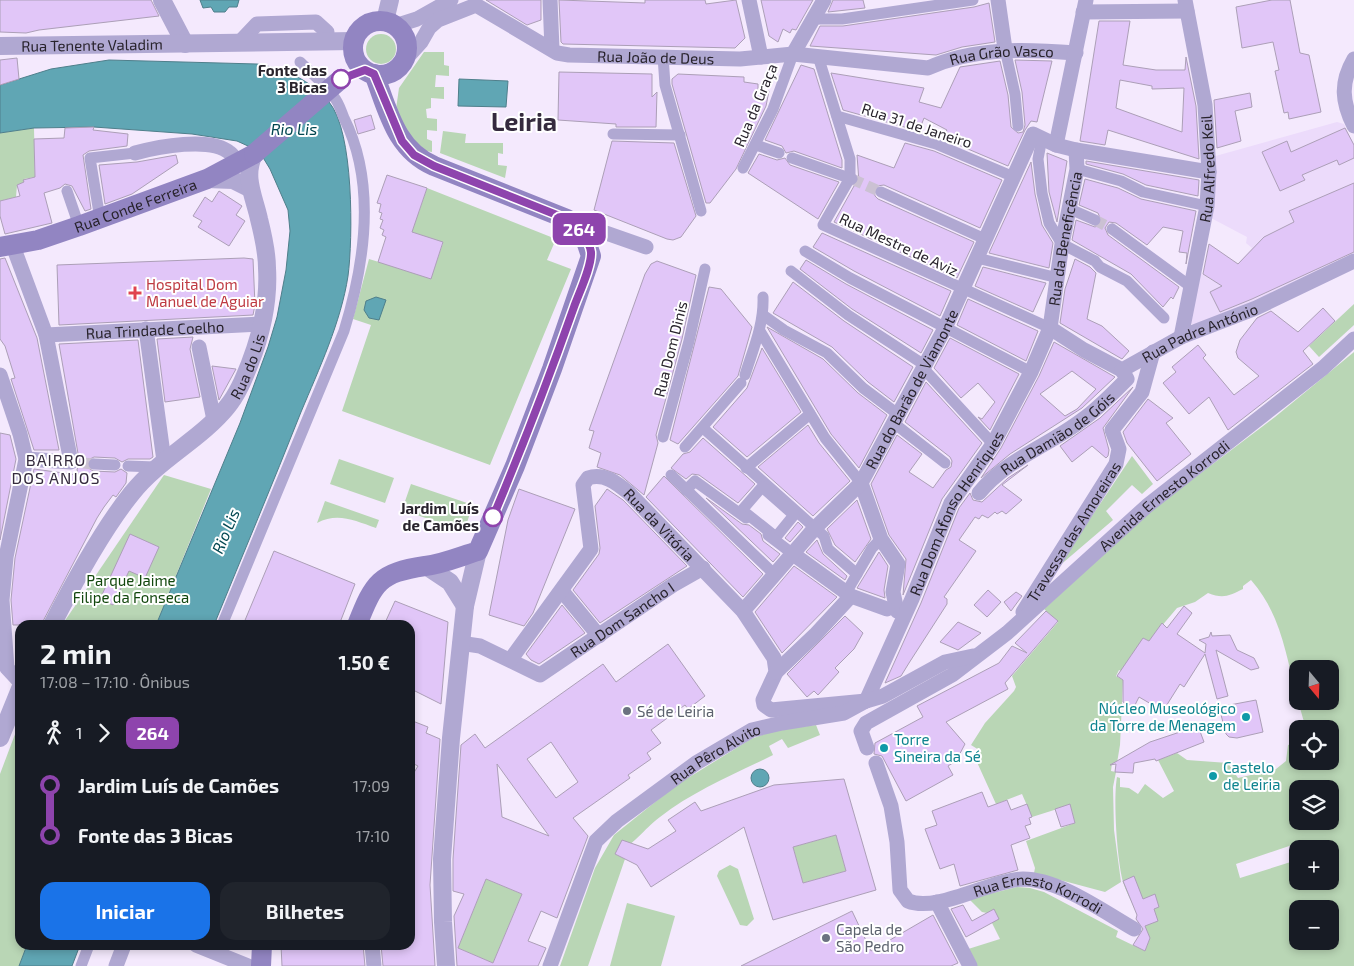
<!DOCTYPE html>
<html lang="pt">
<meta charset="utf-8">
<style>
:root{--surface:#171b24;--page:#20242c;--text:#f1f3f6;--muted:#9ea1a6;--accent:#1a73e8}
body{margin:0;font-family:"Exo 2",sans-serif;background:var(--page);color:var(--text);height:100vh;display:flex;flex-direction:column;font-size:19px;white-space:nowrap}
*{box-sizing:border-box;margin:0}
p{font-size:16px;color:var(--muted)}
.icon{flex:none;width:28px;height:28px;fill:none;stroke:currentColor;stroke-width:2;stroke-linecap:round;stroke-linejoin:round}
.map{position:relative;flex:1;overflow:hidden}
.side{position:absolute;left:15px;top:620px;width:400px;height:330px;display:flex;flex-direction:column;background:var(--surface);border-radius:15px;box-shadow:0 2px 8px #0003}
.side>*{flex:none}
.badge{padding:0 10px;border-radius:8px;font-size:18px;line-height:32px}
.needle{width:32px;rotate:161deg}
.buttons{position:absolute;left:1289px;top:660px;display:grid;gap:10px}
.buttons a{display:grid;place-items:center;width:50px;height:50px;border-radius:10px;background:var(--surface);box-shadow:0 2px 8px #0003;font-size:25px}
.map>.badge{position:absolute;translate:-50% -50%;box-shadow:0 0 0 2px #fff}
.legs{display:flex;align-items:center;gap:8px;height:55px;padding:0 25px;font-size:16px}
.legs p{margin-inline-start:auto}
.summary{display:flex;align-items:center;justify-content:space-between;height:85px;padding:0 25px}
h1{font-size:28px;font-weight:700;line-height:38px}
.action{display:flex;gap:10px;margin-top:auto;padding:10px 25px}
.action a{flex:1;height:58px;border-radius:15px;background:var(--accent);color:#fff;font-size:20px;font-weight:700;line-height:58px;text-align:center}
.action a+a{background:var(--page);color:var(--text)}
ul{padding:0 25px;list-style:none}
li{display:flex;align-items:center;gap:18px;height:50px;font-size:19px}
li i{display:grid;place-items:center;width:8px;height:100%;margin:0 6px;background:currentColor}
li i::after{content:'';width:12px;height:12px;margin:-6px;border:4px solid;border-radius:50%;background:var(--surface)}
li p{margin-inline-start:auto}
li:first-child i{background:linear-gradient(#0000 50%,currentColor 0)}
li:last-child i{background:linear-gradient(currentColor 50%,#0000 0)}
.map>svg:first-child{display:block}
.built{fill:#ecdbfb}
.green{fill:#b9d6b5;fill-rule:evenodd}
.water{fill:#60a6b4;stroke:#4f7f8b}
.building{fill:#e1c6f8;stroke:#ac9fb7;fill-rule:evenodd}
.lines{fill:none;stroke-linecap:round;stroke-linejoin:round}
.pedestrian-tunnel{stroke:#cbc1d3;stroke-width:11;stroke-dasharray:11 5.5;stroke-linecap:butt}
.pedestrian{stroke:#b0a8d2;stroke-width:11}
.minor{stroke:#b0a8d2;stroke-width:15}
.tertiary{stroke:#b0a8d2;stroke-width:18}
.secondary{stroke:#9285c2;stroke-width:20}
.secondary-bridge{stroke:#9285c2;stroke-width:20}
.line-1-casing{stroke:#fff;stroke-width:11}
.line-1{stroke:#8e44ad;stroke-width:8}
.stop-1-dot{fill:#fff;stroke:#8e44ad;stroke-width:2.5}
.health-dot{fill:#e0444e;stroke:#fff;stroke-width:2}
.worship-dot{fill:#6b7280;stroke:#fff;stroke-width:2}
.culture-dot{fill:#0f9aa8;stroke:#fff;stroke-width:2}
.labels{text-anchor:middle;dominant-baseline:central;stroke-width:4;stroke-linejoin:round;paint-order:stroke}
.street-label{font-size:15px;fill:#28232c;stroke:#fff}
.stop-label{font-size:15px;font-weight:bold;fill:#28232c;stroke:#fff;text-anchor:end}
.health-label{font-size:15px;fill:#be3a42;stroke:#fff;text-anchor:start}
.park-label{font-size:15px;fill:#12470d;stroke:#fff}
.culture-label{font-size:15px;fill:#0d838f;stroke:#fff;text-anchor:start}
.worship-label{font-size:15px;fill:#5b616d;stroke:#fff;text-anchor:start}
.water-label{font-size:16px;font-style:italic;fill:#034751;stroke:#fff}
.neighbourhood-label{font-size:16px;letter-spacing:1px;fill:#352b3e;stroke:#fff}
.town-label{font-size:25px;font-weight:bold;fill:#352b3e;stroke:#fff}
</style>
<div class="map">
<svg width="1354" height="966" viewBox="0 0 1354 966">
<rect width="100%" height="100%" fill="#f4e9fd"/>
<path class="built" d="M1337,122L1344,124L1354,145V253L1222,316L1196,326L1192,324L1189,321L1196,270L1213,281L1226,277L1252,248L1246,243L1247,237L1211,218L1212,157Z"/>
<g class="green">
<circle cx="381" cy="49" r="15"/>
<path d="M424,52H444V65L449,66V76L436,75L435,87H444V99L431,98V108L426,109L427,118L437,119V131L427,130V139L432,141V152L419,150L408,142L396,109L399,88Z"/>
<path d="M34,128L35,177L24,179V182L17,185L16,197L0,201V133Z"/>
<path d="M443,131L466,134L465,143H503V154L498,153V165L507,166L505,178L440,153Z"/>
<path d="M427,188L556,239L547,260L571,269L490,465L342,411L371,325L353,319L369,259L431,278L443,243L404,230L419,212Z"/>
<path d="M1354,304V325L1319,357L1309,346Z"/>
<path d="M1354,352V966H975L965,950L1000,939L987,913L982,912L969,899L1017,887L1030,888L1044,892L1118,931L1116,937L1145,951L1150,938C1142,919 1129,901 1123,882C1117,860 1113,799 1117,777L1120,778V787L1129,788L1138,794L1145,784L1163,798L1174,791L1158,760L1177,753L1187,760L1228,763L1238,778L1276,769L1286,761L1288,745L1297,742L1298,761H1330V729H1306L1298,701H1330V669H1298L1297,698C1286,655 1281,614 1251,580L1243,586V589C1229,596 1223,599 1208,593L1195,602L1177,608L1149,641L1143,638L1138,658L1132,654L1128,660L1127,674L1119,670L1116,676L1123,680L1120,745L1117,763H1112L1111,771L1116,772L1113,787L1114,830L1121,882L1105,892L1034,873L1035,868L1026,841L1075,823L1070,805L1032,817L1022,794L996,804L976,760L979,750L971,745L985,723L1014,691L1016,687L1012,676L1058,622L1044,609L1152,510L1275,417ZM1298,789H1330V821H1298ZM1298,843L1300,849H1330V881H1298L1297,860L1240,878L1236,864ZM1298,909H1330V941H1298Z"/>
<path d="M1132,456L1153,484L1142,494L1132,485L1106,511L1113,520L1058,567Z"/>
<path d="M339,459L394,478L385,503L330,484Z"/>
<path d="M164,475L211,489L156,625H62Z"/>
<path d="M411,484L473,505L464,531L402,510Z"/>
<path d="M325,501L379,520L376,528C355,521 338,512 317,523Z"/>
<path d="M20,721V945H27L19,966H0V774Z"/>
<path d="M816,725L820,735L788,748L782,739L769,746L773,755C735,774 693,791 660,817C642,831 637,842 615,854L625,859L588,966H560L595,868L614,835L675,786L751,739L775,730Z"/>
<path d="M836,835L846,871L803,883L793,847Z"/>
<path d="M730,865L738,869L754,919L747,926L740,925L717,876L719,871Z"/>
<path d="M486,879L522,894L493,963L458,948Z"/>
<path d="M627,903L675,916L661,966H610Z"/>
</g>
<g class="water">
<path d="M200,0H239L237,7H229L225,12H214L211,7L203,8Z"/>
<path d="M109,60L257,64C286,69 310,80 329,102C354,131 353,239 348,276C341,322 319,369 301,412C273,483 243,554 214,625H156L240,423L268,347L277,317L286,270L290,231L288,210L270,169L259,151L237,141L192,134L94,127L34,128L0,133V85L51,69Z"/>
<path d="M459,79L508,81L506,107L458,106Z"/>
<path d="M376,297L386,300L379,320L369,318L364,310L366,301Z"/>
<circle cx="760" cy="778" r="9"/>
<path d="M27,945H80L72,966H19Z"/>
</g>
<g class="building">
<path d="M0,0H151L159,16L39,30L26,33L0,32Z"/>
<path d="M486,0H541V20L527,25Z"/>
<path d="M559,0L645,3V0H705L706,4L736,0L745,38L735,48L563,44L561,42Z"/>
<path d="M761,0H813L796,30L792,29L790,33L783,29L778,42L769,36Z"/>
<path d="M833,0H863L865,8L828,12Z"/>
<path d="M1272,0H1290L1300,53L1309,55L1321,112L1289,119L1288,112L1284,113L1275,71L1279,70L1273,42L1242,48L1236,7Z"/>
<path d="M989,3L995,42L962,47L936,55L810,46L820,26H843L974,7Z"/>
<path d="M1099,21H1130L1123,65L1156,70H1185L1186,57L1196,106L1199,159L1108,130L1105,145L1080,141ZM1120,80L1152,86V89L1184,88L1182,132L1116,108Z"/>
<path d="M17,58L19,79L0,85V60Z"/>
<path d="M1015,60L1052,61L1037,122L1031,121L1025,130L1008,166L942,138L947,130L924,118L919,131L843,110L831,73L924,88L919,102L941,108L960,67L1000,61L1008,95L1011,127L1018,133L1023,132L1025,125L1022,92Z"/>
<path d="M801,65L814,69L842,160V168L794,151L786,153L782,146L765,140Z"/>
<path d="M559,72L652,74V97L657,92L656,127H616V124L558,120Z"/>
<path d="M678,74L744,77V82L758,84V90L769,91L766,106L736,169L710,203H706L672,84V79Z"/>
<path d="M1250,93L1252,107L1235,111L1241,141L1217,148L1214,100Z"/>
<path d="M371,115L375,129L358,134L354,120Z"/>
<path d="M94,127L93,130L128,134L127,146L89,151L83,155L91,209L85,211L72,186L65,184L60,188L44,193L52,223L5,234L0,216V201L20,196L17,185L24,182L23,180L35,177L34,139L64,138L65,128Z"/>
<path d="M1345,128L1354,145V158L1339,165L1337,160L1302,175L1305,180L1280,191L1262,152L1287,141L1291,152Z"/>
<path d="M612,141L674,143L696,216L681,237L673,240L667,239L594,210Z"/>
<path d="M905,143L934,151L1002,180L980,228L884,185L877,186L874,189L875,196L878,199L974,242L957,278L834,222L854,186L859,182L857,155L894,168Z"/>
<path d="M1047,153L1067,161L1057,222L1049,192Z"/>
<path d="M759,154L777,160L785,158L790,165L839,182L818,219L748,173Z"/>
<path d="M176,155L178,163L132,194L105,204L99,165L137,162Z"/>
<path d="M1086,161L1199,180L1198,196L1146,185L1123,174L1086,164Z"/>
<path d="M1031,162L1035,194L1042,225L1053,243L1049,268L989,253Z"/>
<path d="M387,175L427,188L412,232L443,242L431,279L378,262L386,237L382,235L384,230L380,228L383,220L380,219L382,213L379,212L381,204L377,203Z"/>
<path d="M1085,179L1118,188L1141,199L1196,211L1186,264L1187,253L1179,252L1183,231L1163,227L1147,245L1116,223L1109,222L1105,228L1108,235L1179,287L1173,299L1171,297L1163,307L1131,274L1072,240L1076,220L1095,227L1102,223L1098,213L1079,205Z"/>
<path d="M1354,183V252L1252,299L1220,312L1210,292L1222,286L1203,274L1209,244L1238,264L1264,237L1294,222L1289,211Z"/>
<path d="M219,191L242,206L236,215L245,221L229,246L198,227L202,221L193,216L205,197L212,202Z"/>
<path d="M822,233L951,291L940,316L854,271L813,247Z"/>
<path d="M5,258L37,338L59,450H34L11,379L15,378L5,346L0,339V259Z"/>
<path d="M244,258L253,259L255,305L253,315L59,325L57,265Z"/>
<path d="M1075,259L1090,267L1096,273L1087,319L1102,326L1129,351L1122,359L1060,323L1065,289Z"/>
<path d="M806,260L846,284L933,330L921,353L852,309L800,269Z"/>
<path d="M657,261L696,275L682,339L656,435L658,443L644,495L620,475L597,467L601,453L589,448L594,431L589,430L645,274L651,264Z"/>
<path d="M983,267L1046,283L1033,312L975,286Z"/>
<path d="M793,282L844,321L913,367L894,402L868,382L832,347L773,313Z"/>
<path d="M709,287L721,289L752,327L738,376L678,444L670,440Z"/>
<path d="M968,299L1038,331L1026,361L957,325Z"/>
<path d="M1323,308L1335,321L1303,351L1313,364L1228,430L1209,397L1189,414L1163,383L1176,372L1172,367L1198,345L1206,355L1203,358L1234,395L1259,376L1238,358L1236,352L1240,340L1257,318L1271,311L1298,332Z"/>
<path d="M767,327L823,359L858,393L887,415L859,468L831,434Z"/>
<path d="M193,337L190,349L200,397L165,402L157,339Z"/>
<path d="M950,338L1019,374L990,430L978,417L982,419L995,402L978,383L961,398L934,368Z"/>
<path d="M138,340L153,457L150,459H128L122,462L115,458L94,457L88,460L87,467L93,471L115,472L121,469L127,473L126,483L116,497L113,495L104,507L97,518L41,625H13L11,600L15,558L34,469L78,475L77,469L80,465L59,344Z"/>
<path d="M1054,342L1115,377L1082,408L1010,454L981,478L1001,448L1039,376ZM1072,371L1096,389L1077,409L1065,416L1040,394Z"/>
<path d="M762,348L801,412L747,457L713,427L747,388Z"/>
<path d="M212,366L236,369L219,400Z"/>
<path d="M926,382L982,443L942,499L903,595L906,559L889,535L871,484L897,435L922,454L909,472L933,488L946,470L951,467L952,461L950,457L905,422Z"/>
<path d="M1133,387L1103,428L1109,450L1108,456L1106,458L1092,446L1072,462L1060,446L1100,418Z"/>
<path d="M1148,399L1173,418L1166,423L1191,454L1157,481L1127,443L1123,432Z"/>
<path d="M808,425L819,443L850,481L813,516L758,467Z"/>
<path d="M0,433L10,435L16,459L0,540Z"/>
<path d="M703,438L755,484L738,503L699,475L692,474L686,479L671,468L683,454L690,452Z"/>
<path d="M1028,465L1002,485L1022,500L1006,514L1002,511L997,514L995,512L988,518L982,515L979,519L975,517L959,540L976,551L944,597L947,599V604L909,663L901,676L885,683L921,603L959,508L970,493L973,500L982,502L1008,478Z"/>
<path d="M664,476L763,574L743,597L646,497Z"/>
<path d="M519,489L575,509L533,613L524,626L489,615L508,520Z"/>
<path d="M607,489L623,500L687,566L600,623L573,590L599,554L600,548L595,506Z"/>
<path d="M706,498L742,524L749,525L761,534L763,541L780,554L773,562Z"/>
<path d="M857,500L871,539L855,562L835,545L827,529Z"/>
<path d="M798,522L803,527L790,542L785,538Z"/>
<path d="M130,534L159,547L145,578L129,571L113,605L100,599Z"/>
<path d="M817,540L823,554L847,576L845,580L806,552Z"/>
<path d="M274,551L355,584L339,625H243Z"/>
<path d="M879,552L888,566L884,590L885,598L857,588Z"/>
<path d="M794,566L837,597L782,653L755,612Z"/>
<path d="M988,590L1001,602L987,617L974,605Z"/>
<path d="M1016,592L1022,596L1011,611L1004,602Z"/>
<path d="M395,601L448,622L441,704L413,690L410,625H384Z"/>
<path d="M562,605L585,633L539,664L531,660L526,654Z"/>
<path d="M1184,606L1192,613L1177,634L1205,653L1206,644L1199,640L1209,637L1211,632L1212,636L1230,635L1237,650L1254,658L1259,668L1251,670L1216,650L1228,696L1217,699L1205,654L1184,687L1180,684L1163,711L1139,697L1134,707L1123,702V680L1117,676L1143,638L1149,641L1162,623L1167,628Z"/>
<path d="M1046,611L1058,621L1005,683L1008,689L946,722L965,744L956,761L948,766L953,775L906,801L882,756L874,754L875,743L923,717L917,706L999,663L1012,646L1027,653L1015,643Z"/>
<path d="M845,616L863,633L854,649L835,668L839,672L818,695L814,691L807,697L787,674Z"/>
<path d="M958,622L981,633L958,650L940,642Z"/>
<path d="M668,644L705,696L688,709L685,705L651,730L661,743L647,753L651,759L628,775L630,778L573,818L588,836L557,918L541,911L528,941L546,948L538,966H457L454,916L464,894L453,891V859L461,745L475,734L485,748L603,664L616,682ZM551,742L578,782L556,798L527,759ZM497,764L549,836L502,817ZM486,879L522,894L493,963L458,948Z"/>
<path d="M1256,700L1263,732L1237,738L1229,737L1226,734L1219,707Z"/>
<path d="M410,720L428,727L426,733L440,739L430,885L435,966H383L381,945H410V779L418,766L410,762Z"/>
<path d="M1198,726L1204,742L1156,761L1155,759L1134,763L1133,773L1115,772L1116,764L1110,765L1150,742Z"/>
<path d="M844,779L876,890L773,920L744,827L651,887L637,865L615,854L622,840L648,849L676,831L668,820L695,802L701,811L774,785ZM836,835L846,871L803,883L793,847Z"/>
<path d="M982,792L988,807L1007,800L1011,810L1027,804L1032,817L1029,818L1031,824L1025,826L1030,838L1011,845L1018,870L960,886L954,864L940,869L925,829L937,825L932,811Z"/>
<path d="M1070,804L1075,823L1061,827L1055,809Z"/>
<path d="M1134,876L1143,899L1155,894L1159,907L1154,909L1158,921L1145,926L1150,938L1145,951L1133,945L1143,929L1136,919L1137,915L1123,881Z"/>
<path d="M963,905L972,921L994,909L999,919L966,937L951,909Z"/>
<path d="M852,911L871,951L933,915L958,963L951,966H741Z"/>
<path d="M281,945H363L365,966H282Z"/>
</g>
<g class="lines">
<g class="pedestrian-tunnel">
<path d="M852,179L881,192"/>
<path d="M1095,220L1112,229"/>
<path d="M83,463L94,464"/>
</g>
<g class="pedestrian">
<path d="M813,19H842L973,0"/>
<path d="M1005,49L1015,94L1018,126"/>
<path d="M663,56L665,85L701,211"/>
<path d="M818,56L850,159V178L823,225L1050,328"/>
<path d="M837,116L936,144L1014,177"/>
<path d="M613,134L680,135"/>
<path d="M1042,138L1038,159L1042,193L1049,223L1062,244L1095,261L1100,267L1127,281L1164,318"/>
<path d="M756,145L779,153"/>
<path d="M792,158L852,179"/>
<path d="M743,168L773,109L793,54"/>
<path d="M1077,169L1121,181L1143,192L1207,206"/>
<path d="M67,191L79,226"/>
<path d="M881,192L985,239"/>
<path d="M1070,209L1095,220"/>
<path d="M100,219L90,158L135,153"/>
<path d="M1112,229L1190,286"/>
<path d="M805,251L850,278L1031,372"/>
<path d="M977,258L1058,278"/>
<path d="M791,271L848,315L926,366"/>
<path d="M763,315L784,330L827,353L863,388L899,415"/>
<path d="M760,331L825,438L861,483"/>
<path d="M924,369L993,444"/>
<path d="M745,375C753,349 764,325 763,297"/>
<path d="M895,424L945,463"/>
<path d="M703,428L824,536L828,549L857,574"/>
<path d="M663,437L689,341L705,269"/>
<path d="M685,447L741,383"/>
<path d="M94,464L115,465"/>
<path d="M128,466L155,467"/>
<path d="M746,468L810,414"/>
<path d="M671,475L774,574"/>
<path d="M762,487L794,515L776,537L742,510Z"/>
<path d="M686,490L695,481L746,518"/>
<path d="M768,535L793,554"/>
<path d="M846,593L872,548L881,539"/>
<path d="M222,625L344,331C365,263 377,184 344,118C341,111 339,103 334,97C325,84 311,73 300,62"/>
<path d="M81,966L89,945"/>
</g>
<g class="minor">
<path d="M550,0L552,49"/>
<path d="M749,0L761,57"/>
<path d="M998,0L1005,49"/>
<path d="M1083,12L1187,11"/>
<path d="M395,26L417,19L451,0"/>
<path d="M240,42L257,24L316,22L327,32"/>
<path d="M793,54L824,0"/>
<path d="M1354,59C1340,83 1342,102 1354,126"/>
<path id="s1" d="M403,62L421,42L429,28L438,20L476,5L557,53L569,55L740,59L793,54L928,68C975,47 1025,49 1076,53"/>
<path d="M1056,145L1086,0"/>
<path d="M135,153C157,147 211,136 230,153C233,155 235,159 237,162"/>
<path d="M585,238L606,233L646,247"/>
<path d="M13,246L46,335L71,462L26,459"/>
<path id="s2" d="M1050,328L1084,350L1122,370L1181,337L1256,308L1354,261"/>
<path d="M146,329L164,461"/>
<path id="s3" d="M46,335L263,324"/>
<path id="s4" d="M1181,337L1207,206L1209,172L1205,105L1185,0"/>
<path d="M199,347L214,420"/>
<path d="M0,375L20,434L26,459L6,557L2,600L7,668L20,682"/>
<path d="M861,483L881,539L898,564L893,592L897,611"/>
<path id="s5" d="M979,493C1007,459 1048,446 1082,420C1098,409 1113,393 1127,379L1122,370"/>
<path d="M793,554L851,596L887,609"/>
<path d="M562,591L599,636"/>
<path id="s6" d="M743,611L814,529L861,483L945,328L1033,134L1056,145L1076,150L1209,172"/>
<path id="s7" d="M1023,612L1116,464L1119,449L1112,430L1142,392L1153,352"/>
<path id="s8" d="M460,643L480,646L540,675L673,585L703,568"/>
<path id="s9" d="M511,659L591,549L583,485L588,478C604,472 618,484 629,493L743,611L774,658L776,672L763,700L764,705L771,710L866,701"/>
<path d="M776,672L815,635L851,596"/>
<path id="s10" d="M866,701L912,599L951,503L993,444L1031,372L1050,328L1062,244L1077,169L1076,150"/>
<path id="s11" d="M867,748L861,731L866,723L952,675L1007,633L1147,506L1323,368L1354,339"/>
<path id="s12" d="M876,763L891,806L897,842L900,890L908,901C937,913 990,880 1023,879C1059,879 1104,912 1134,929"/>
<path d="M937,902L970,966"/>
<path d="M196,945L248,966"/>
<path d="M372,945L374,966"/>
<path d="M116,966L124,945"/>
<path id="s13" d="M550,966L596,841L617,821L696,763L752,730L782,723L844,713L866,701L883,696L945,662L973,656"/>
</g>
<g class="tertiary">
<path d="M162,0L185,44"/>
<path d="M385,21L390,0"/>
<path id="s14" d="M0,46L354,41"/>
<path d="M207,179L233,180L249,188"/>
<path d="M426,566L450,582L465,606"/>
<path id="s15" d="M52,625C74,582 102,530 132,493C159,459 200,440 227,407C238,394 244,378 250,363C262,332 269,301 267,268C267,252 263,235 259,219C254,196 243,177 254,154"/>
<path d="M0,738L20,689"/>
<path d="M446,966L443,922L442,859L451,738L465,606L478,551"/>
</g>
<g class="secondary">
<circle cx="380" cy="48" r="27"/>
<path id="s16" d="M0,247L38,240L79,226L207,179L254,154"/>
<path d="M357,625C374,582 379,573 425,566C443,564 461,556 478,551L515,466L552,369L591,256L585,238L567,219L434,166C395,149 388,110 374,74"/>
<path d="M261,966L262,945"/>
</g>
<path class="secondary-bridge" d="M254,154L341,79"/>
</g>
<g class="lines">
<g class="line-1-casing">
<path id="line-1" d="M341,79L365,70L374,74L402,141L414,155L434,166L567,219C577,228 589,238 591,252C592,266 579,293 574,307C549,378 522,448 493,517"/>
</g>
<use href="#line-1" class="line-1"/>
</g>
<g class="stop-1-dot">
<circle cx="341" cy="79" r="9"/>
<circle cx="493" cy="517" r="9"/>
</g>
<path class="health-dot" d="M132.5 285.5h5v5h5v5h-5v5h-5v-5h-5v-5h5z"/>
<g class="worship-dot">
<circle cx="627" cy="711" r="5"/>
<circle cx="826" cy="938" r="5"/>
</g>
<g class="culture-dot">
<circle cx="1246" cy="717" r="5"/>
<circle cx="884" cy="748" r="5"/>
<circle cx="1213" cy="776" r="5"/>
</g>
<g class="labels">
<g class="street-label">
<text stroke="none"><textPath href="#s14" startOffset="92">Rua Tenente Valadim</textPath></text>
<text stroke="none"><textPath href="#s1" startOffset="289">Rua João de Deus</textPath></text>
<text stroke="none"><textPath href="#s1" startOffset="638">Rua Grão Vasco</textPath></text>
<text transform="translate(755 105) rotate(-67)">Rua da Graça</text>
<text transform="translate(917 125) rotate(18)">Rua 31 de Janeiro</text>
<text stroke="none"><textPath href="#s4" startOffset="171">Rua Alfredo Keil</textPath></text>
<text stroke="none"><textPath href="#s16" startOffset="142">Rua Conde Ferreira</textPath></text>
<text stroke="none"><textPath href="#s10" startOffset="508">Rua da Beneficência</textPath></text>
<text transform="translate(899 244) rotate(25)">Rua Mestre de Aviz</text>
<text stroke="none"><textPath href="#s3" startOffset="109">Rua Trindade Coelho</textPath></text>
<text stroke="none"><textPath href="#s2" startOffset="170">Rua Padre António</textPath></text>
<text transform="translate(670 349) rotate(-76)">Rua Dom Dinis</text>
<text stroke="none"><textPath href="#s15" startOffset="329">Rua do Lis</textPath></text>
<text stroke="none"><textPath href="#s6" startOffset="281">Rua do Barão de Viamonte</textPath></text>
<text stroke="none"><textPath href="#s5" startOffset="99">Rua Damião de Góis</textPath></text>
<text stroke="none"><textPath href="#s11" startOffset="404">Avenida Ernesto Korrodi</textPath></text>
<text stroke="none"><textPath href="#s10" startOffset="209">Rua Dom Afonso Henriques</textPath></text>
<text stroke="none"><textPath href="#s9" startOffset="299">Rua da Vitória</textPath></text>
<text stroke="none"><textPath href="#s7" startOffset="95">Travessa das Amoreiras</textPath></text>
<text stroke="none"><textPath href="#s8" startOffset="186">Rua Dom Sancho I</textPath></text>
<text stroke="none"><textPath href="#s13" startOffset="282">Rua Pêro Alvito</textPath></text>
<text stroke="none"><textPath href="#s12" startOffset="279">Rua Ernesto Korrodi</textPath></text>
</g>
<g class="stop-label">
<text x="327" y="70">Fonte das<tspan x="327" dy="17">3 Bicas</tspan></text>
<text x="479" y="508">Jardim Luís<tspan x="479" dy="17">de Camões</tspan></text>
</g>
<g class="health-label">
<text x="146" y="284">Hospital Dom<tspan x="146" dy="17">Manuel de Aguiar</tspan></text>
</g>
<g class="park-label">
<text x="131" y="580">Parque Jaime<tspan x="131" dy="17">Filipe da Fonseca</tspan></text>
</g>
<g class="culture-label">
<text x="1236" y="708" text-anchor="end">Núcleo Museológico<tspan x="1236" dy="17">da Torre de Menagem</tspan></text>
<text x="894" y="739">Torre<tspan x="894" dy="17">Sineira da Sé</tspan></text>
<text x="1223" y="767">Castelo<tspan x="1223" dy="17">de Leiria</tspan></text>
</g>
<g class="worship-label">
<text x="637" y="711">Sé de Leiria</text>
<text x="836" y="929">Capela de<tspan x="836" dy="17">São Pedro</tspan></text>
</g>
<g class="water-label">
<text x="294" y="128">Rio Lis</text>
<text transform="translate(225 531) rotate(-67)">Rio Lis</text>
</g>
<g class="neighbourhood-label">
<text x="56" y="459">BAIRRO<tspan x="56" dy="18">DOS ANJOS</tspan></text>
</g>
<g class="town-label">
<text x="524" y="121">Leiria</text>
</g>
</g>
</svg>
<div class="buttons">
<a><svg class="needle" viewBox="-14 -14 28 28"><path d="M0-13l5 13h-10z" fill="#e53935"/><path d="M0 13l5-13h-10z" fill="#9ea1a6"/></svg></a>
<a><svg class="icon" aria-label="locate" viewBox="0 0 24 24"><circle cx="12" cy="12" r="6"/><path d="M12 2v4M12 18v4M2 12h4M18 12h4"/></svg></a>
<a><svg class="icon" aria-label="layers" viewBox="0 0 24 24"><path d="M12 4l9 5-9 5-9-5zM3 14l9 5 9-5"/></svg></a>
<a>+</a>
<a>−</a>
</div>
<b class="badge" style="left:579px;top:229px;background:#8e44ad;color:#fff">264</b>
<section class="side">
<div class="summary"><div><h1>2 min</h1><p>17:08 – 17:10 · Ônibus</p></div><b>1.50 €</b></div>
<div class="legs"><svg class="icon" aria-label="walk" viewBox="0 0 24 24"><circle cx="13" cy="4" r="2"/><path d="M13 8l-2 6 4 7M11 14l-3 7M7 12l3-4h3l4 4"/></svg>1<svg class="icon" aria-label="forward" viewBox="0 0 24 24"><path d="M9 5l7 7-7 7"/></svg><b class="badge" style="background:#8e44ad;color:#fff">264</b></div>
<ul>
<li><i style="color:#8e44ad"></i><b>Jardim Luís de Camões</b><p>17:09</p></li>
<li><i style="color:#8e44ad"></i><b>Fonte das 3 Bicas</b><p>17:10</p></li>
</ul>
<div class="action"><a>Iniciar</a><a>Bilhetes</a></div>
</section>
</div>
